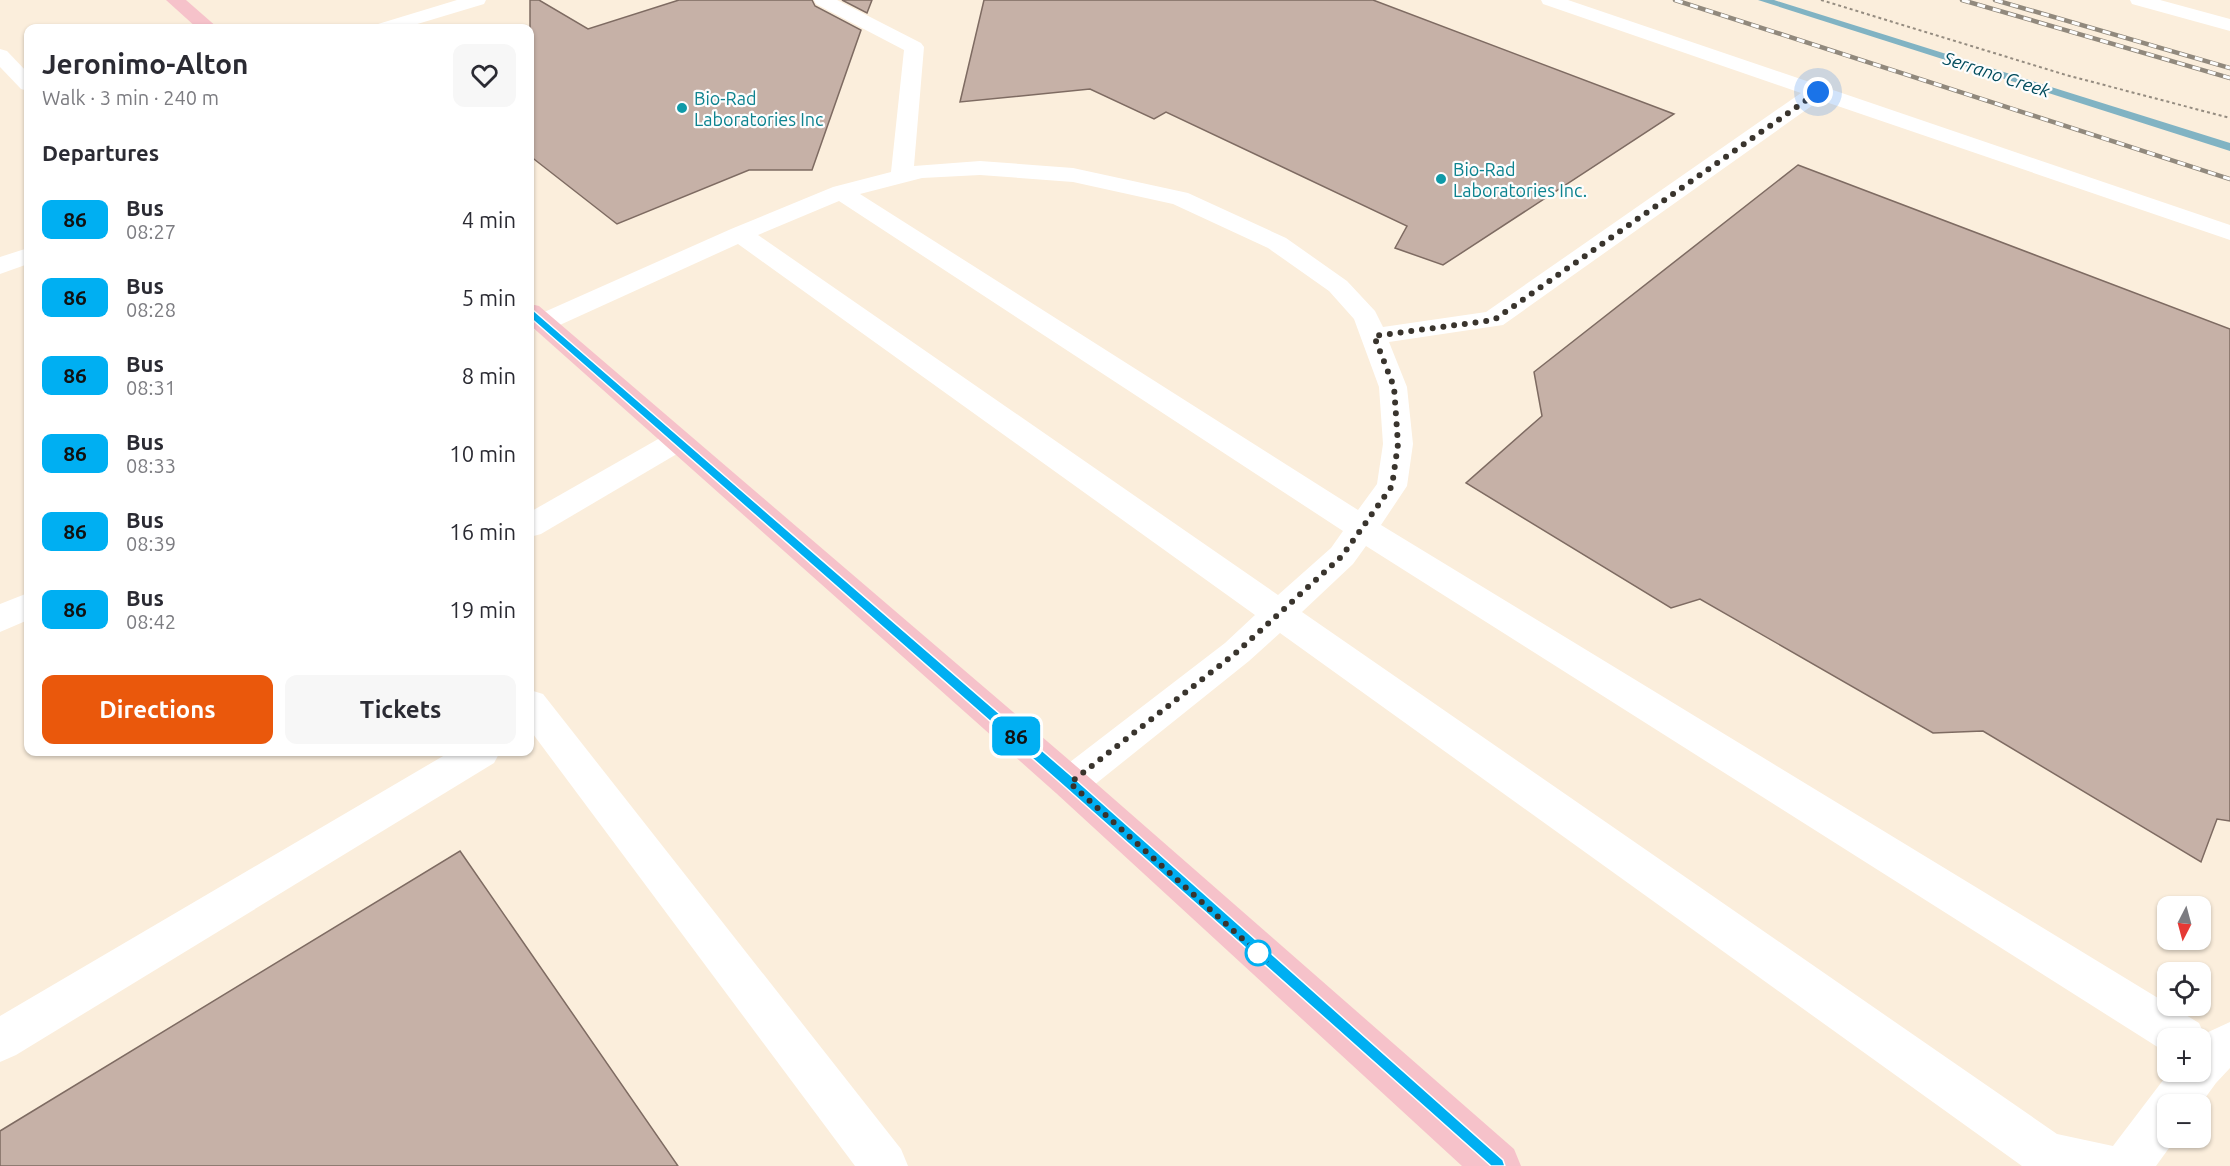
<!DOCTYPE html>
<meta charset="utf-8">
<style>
:root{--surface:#fff;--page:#f7f7f7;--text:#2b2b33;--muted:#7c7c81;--accent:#ea580c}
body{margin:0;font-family:Ubuntu,sans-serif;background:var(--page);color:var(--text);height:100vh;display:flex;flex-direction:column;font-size:22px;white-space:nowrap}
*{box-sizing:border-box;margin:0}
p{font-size:20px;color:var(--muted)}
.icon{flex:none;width:33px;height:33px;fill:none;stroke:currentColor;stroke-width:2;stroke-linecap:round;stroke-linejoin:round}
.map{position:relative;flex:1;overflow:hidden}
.details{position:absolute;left:24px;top:24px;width:510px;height:732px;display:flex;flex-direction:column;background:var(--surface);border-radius:12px;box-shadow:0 2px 4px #0004}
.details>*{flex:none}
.badge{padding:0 12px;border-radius:9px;font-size:21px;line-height:39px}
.needle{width:39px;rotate:186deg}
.controls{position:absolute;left:2157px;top:896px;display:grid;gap:12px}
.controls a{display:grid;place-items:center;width:54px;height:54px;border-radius:12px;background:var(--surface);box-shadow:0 2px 4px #0004;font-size:30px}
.you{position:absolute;width:30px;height:30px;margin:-15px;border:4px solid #fff;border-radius:50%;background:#1a73e8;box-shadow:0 0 0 9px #1a73e833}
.map>.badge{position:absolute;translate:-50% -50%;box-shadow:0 0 0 3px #fff}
h2{padding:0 18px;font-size:22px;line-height:54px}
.round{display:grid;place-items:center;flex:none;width:63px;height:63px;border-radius:12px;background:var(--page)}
.overview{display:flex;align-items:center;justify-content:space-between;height:102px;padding:0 18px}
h1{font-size:28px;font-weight:700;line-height:45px}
.button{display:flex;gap:12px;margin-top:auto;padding:12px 18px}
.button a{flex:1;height:69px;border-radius:12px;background:var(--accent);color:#fff;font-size:24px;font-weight:700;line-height:69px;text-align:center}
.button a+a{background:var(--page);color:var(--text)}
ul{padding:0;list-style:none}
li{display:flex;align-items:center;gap:18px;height:78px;padding:0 18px}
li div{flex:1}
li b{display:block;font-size:22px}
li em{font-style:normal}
li .badge{min-width:66px;font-weight:700;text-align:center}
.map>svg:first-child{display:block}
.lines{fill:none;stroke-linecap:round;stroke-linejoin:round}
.stream{fill:#81b3c3;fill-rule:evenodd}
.building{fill:#c6b1a7;stroke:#7e6b62;stroke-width:1.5}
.path{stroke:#958c80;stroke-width:2;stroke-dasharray:3 3;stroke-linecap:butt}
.minor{fill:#fff;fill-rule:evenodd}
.major{fill:#f6c2ca;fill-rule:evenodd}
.rail-casing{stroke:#91897d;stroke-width:4.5}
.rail{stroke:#fdfdfd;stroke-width:3;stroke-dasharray:8;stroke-linecap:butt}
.line{fill:#00aff2;stroke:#fff;stroke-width:1.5}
.walk{stroke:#39342d;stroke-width:6;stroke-dasharray:0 10.8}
.culture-dot{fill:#0f9aa8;stroke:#fdfdfd;stroke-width:2}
.stop-dot{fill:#fff;stroke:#00aff2;stroke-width:3}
.labels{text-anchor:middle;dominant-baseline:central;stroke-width:4.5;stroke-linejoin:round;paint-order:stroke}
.far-water-label{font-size:18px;font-style:italic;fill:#004b5c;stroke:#fdfdfd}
.far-culture-label{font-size:18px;fill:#0d838f;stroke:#fdfdfd;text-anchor:start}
</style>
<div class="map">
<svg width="2230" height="1166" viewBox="0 0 2230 1166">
<rect width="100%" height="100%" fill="#fbeedc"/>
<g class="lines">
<path class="stream" d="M1758,0H1774L2230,143V151Z"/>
</g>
<g class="building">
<path d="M530,0H539L588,29L679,0H812L815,6L861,30L812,170H749L617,224L530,156Z"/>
<path d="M842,0H872L867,13Z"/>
<path d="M984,0H1373L1674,114L1443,265L1395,248L1407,226L1166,112L1154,119L1090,89L960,102Z"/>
<path d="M1798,165L2230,329V821L2217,819L2201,862L1983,731L1933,733L1700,599L1671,608L1466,483L1542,416L1534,372Z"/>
<path d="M460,851L678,1166H0V1131Z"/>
</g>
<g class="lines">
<path class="path" d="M1821,0L2066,75L2230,118"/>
<g class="minor">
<path d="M457,0H486L484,4L404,28H375L378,24Z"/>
<path d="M814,0H837L921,43L924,47L914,166L980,161L1073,168L1188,193L1286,238L1347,281L1375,311L1383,327L1486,312L1801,93L1543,4L1541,0H1568L2230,225V240L1820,100L1503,325L1389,342L1407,387L1413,444L1407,486L1381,525L2199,1023L2204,1034L2230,1022V1068L2216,1083L2200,1105L2168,1104V1137H2177L2156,1166H2022L1280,633L1249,661L1083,794L1070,799L1057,794L1051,783L1057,772L1225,643L1255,615L738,244L551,329L542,331L533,329L530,324L533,317L731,229L833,187L891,172L904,50L816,4ZM980,175L1073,182L1173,204L1268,248L1329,291L1354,319L1379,387L1383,444L1377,484L1358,510L860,194L922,178ZM839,201L1343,531L1331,548L1278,595L758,235ZM1366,546L2167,1053L2168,1038H2200V1071H2170L2113,1146L2057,1134L1302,612L1353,564Z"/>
<path d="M2130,0H2160L2230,19V31L2132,4Z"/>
<path d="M0,49L7,51L28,73V91L21,89L0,67Z"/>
<path d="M28,248V264L0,274V257Z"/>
<path d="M677,431L687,434L692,441L687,448L541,534L530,537V512L667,434Z"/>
<path d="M28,593V620L0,632V604Z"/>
<path d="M530,690L543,694L901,1149L908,1166H855L530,730Z"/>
<path d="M450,752H500L494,763L16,1055L0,1062V1016Z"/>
</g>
<g class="major">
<path d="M166,0H186L218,28H197Z"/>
<path d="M530,304L539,306L1083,772L1514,1149L1521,1166H1462L1057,794L530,325Z"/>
</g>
<g class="rail-casing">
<g id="rail">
<path d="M1675,0L2230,179"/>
<path d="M1962,0L2230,78"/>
<path d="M1995,0L2230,68"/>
</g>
</g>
<use href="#rail" class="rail"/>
</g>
<path class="line" d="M526,310H533L1075,779L1503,1160L1505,1166H1491L1065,787L526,314Z"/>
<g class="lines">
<path class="walk" d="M1258,953L1266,960L1070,783L1237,652L1342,556L1392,486L1398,444L1394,387L1374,336L1494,320L1818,92"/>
</g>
<g class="culture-dot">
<circle cx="682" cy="108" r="6"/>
<circle cx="1441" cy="179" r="6"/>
</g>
<circle class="stop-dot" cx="1258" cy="953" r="12"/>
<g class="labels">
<g class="far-water-label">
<text transform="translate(1997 74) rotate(18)">Serrano Creek</text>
</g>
<g class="far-culture-label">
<text x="694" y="98">Bio-Rad<tspan x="694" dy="21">Laboratories Inc</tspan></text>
<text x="1453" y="169">Bio-Rad<tspan x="1453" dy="21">Laboratories Inc.</tspan></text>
</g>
</g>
</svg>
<div class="controls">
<a><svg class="needle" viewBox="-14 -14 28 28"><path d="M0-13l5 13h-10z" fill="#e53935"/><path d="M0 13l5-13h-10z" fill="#7c7c81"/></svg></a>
<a><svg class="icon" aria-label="locate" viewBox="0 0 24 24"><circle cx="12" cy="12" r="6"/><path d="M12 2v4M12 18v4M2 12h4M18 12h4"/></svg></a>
<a>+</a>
<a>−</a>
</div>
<div class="you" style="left:1818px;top:92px"></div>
<b class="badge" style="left:1016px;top:736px;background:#00aff2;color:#111">86</b>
<section class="details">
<div class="overview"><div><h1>Jeronimo-Alton</h1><p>Walk · 3 min · 240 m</p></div><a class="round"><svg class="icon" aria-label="heart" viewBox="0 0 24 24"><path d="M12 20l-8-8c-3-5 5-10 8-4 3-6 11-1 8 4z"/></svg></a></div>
<h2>Departures</h2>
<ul>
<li><span class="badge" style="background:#00aff2;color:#111">86</span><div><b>Bus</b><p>08:27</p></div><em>4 min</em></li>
<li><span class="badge" style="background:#00aff2;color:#111">86</span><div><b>Bus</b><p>08:28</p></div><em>5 min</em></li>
<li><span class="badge" style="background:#00aff2;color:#111">86</span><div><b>Bus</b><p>08:31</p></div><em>8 min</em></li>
<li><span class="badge" style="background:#00aff2;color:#111">86</span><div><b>Bus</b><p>08:33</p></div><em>10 min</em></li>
<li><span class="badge" style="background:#00aff2;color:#111">86</span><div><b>Bus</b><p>08:39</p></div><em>16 min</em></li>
<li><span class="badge" style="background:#00aff2;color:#111">86</span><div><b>Bus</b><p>08:42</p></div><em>19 min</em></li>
</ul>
<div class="button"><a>Directions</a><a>Tickets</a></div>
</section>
</div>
